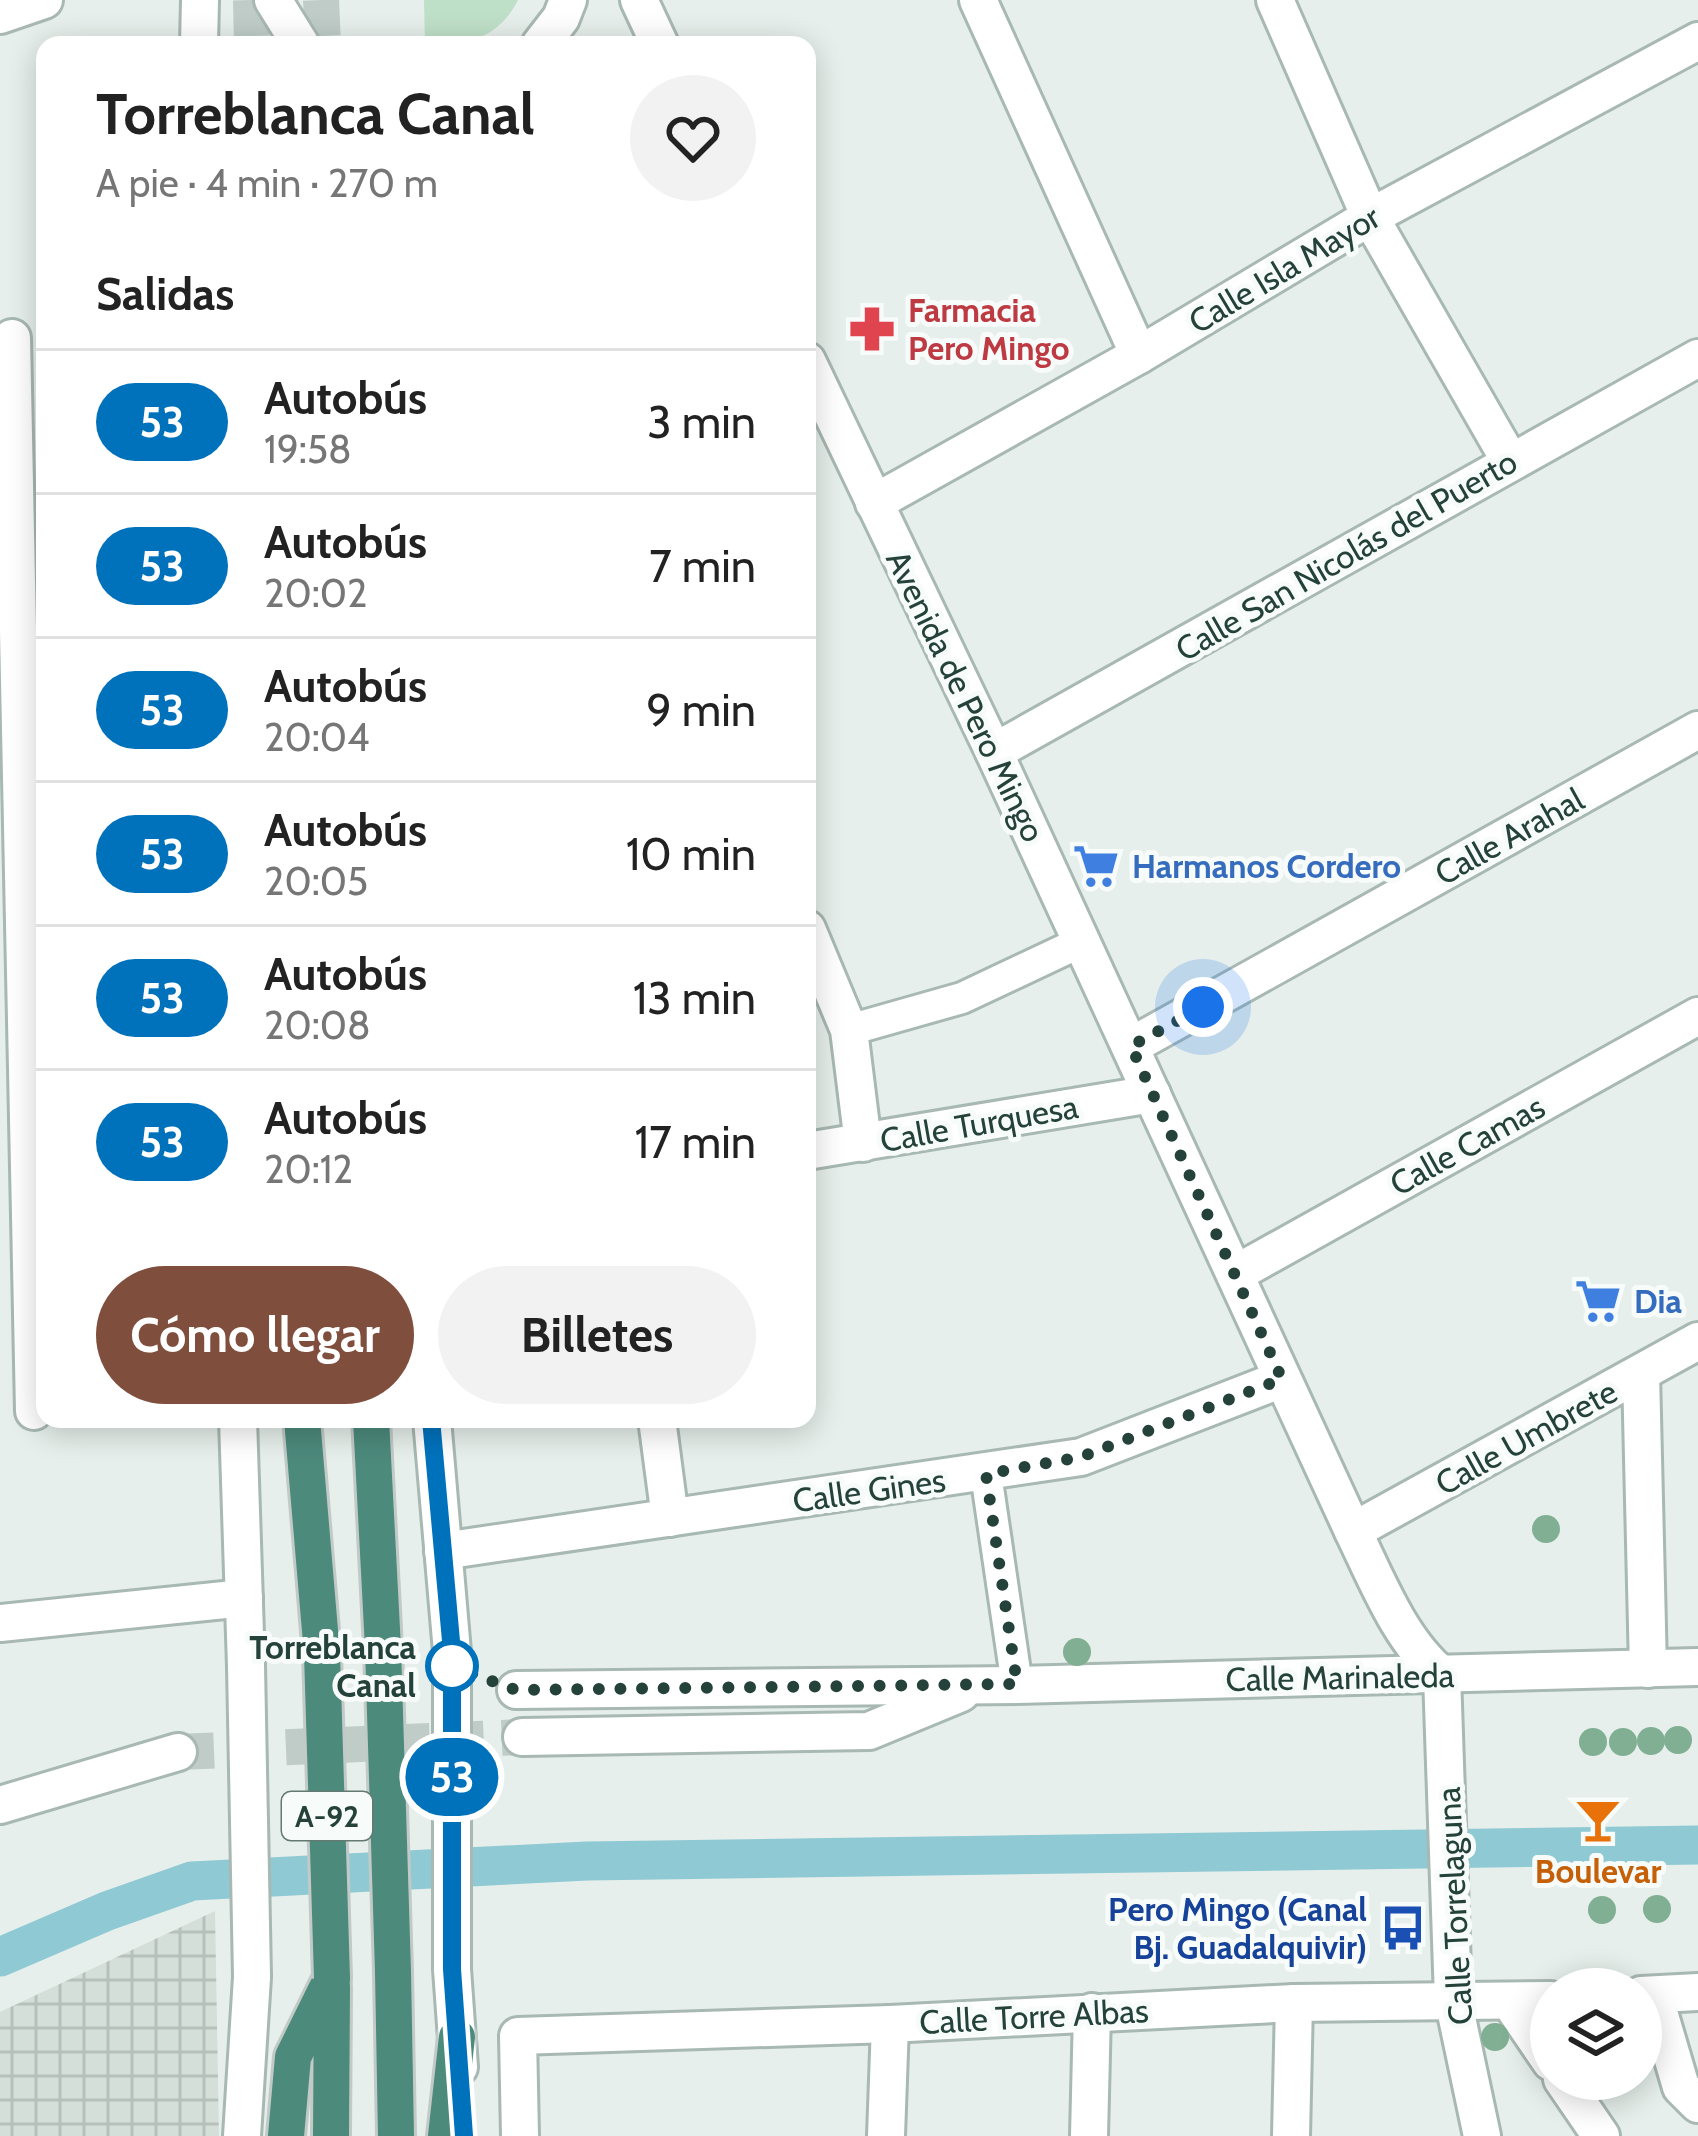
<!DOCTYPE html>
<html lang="es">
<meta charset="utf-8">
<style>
:root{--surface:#fff;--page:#f2f2f2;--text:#222;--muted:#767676;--line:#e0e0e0;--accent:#804e3d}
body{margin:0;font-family:Cabin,sans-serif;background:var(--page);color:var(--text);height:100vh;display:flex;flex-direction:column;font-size:45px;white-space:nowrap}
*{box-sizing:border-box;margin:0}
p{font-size:39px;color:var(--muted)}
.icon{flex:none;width:66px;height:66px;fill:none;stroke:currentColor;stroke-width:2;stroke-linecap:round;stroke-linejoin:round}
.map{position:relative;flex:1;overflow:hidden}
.drawer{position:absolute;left:36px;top:36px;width:780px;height:1392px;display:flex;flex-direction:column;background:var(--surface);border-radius:24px;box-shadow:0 6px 30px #0003}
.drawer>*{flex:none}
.badge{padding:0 24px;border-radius:39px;font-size:42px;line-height:78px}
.buttons{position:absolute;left:1530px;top:1968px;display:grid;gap:24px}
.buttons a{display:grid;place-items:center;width:132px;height:132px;border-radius:50%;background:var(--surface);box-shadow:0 6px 30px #0003;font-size:60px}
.you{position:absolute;width:60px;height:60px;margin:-30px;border:9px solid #fff;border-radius:50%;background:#1a73e8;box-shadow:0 0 0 18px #1a73e833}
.map>.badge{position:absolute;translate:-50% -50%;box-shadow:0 0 0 6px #fff}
h2{padding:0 60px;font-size:45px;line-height:108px}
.round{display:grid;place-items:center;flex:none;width:126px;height:126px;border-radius:63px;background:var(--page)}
.overview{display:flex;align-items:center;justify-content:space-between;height:204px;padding:0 60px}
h1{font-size:57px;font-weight:700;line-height:90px}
.primary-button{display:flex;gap:24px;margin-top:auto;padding:24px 60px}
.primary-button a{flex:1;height:138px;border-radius:72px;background:var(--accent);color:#fff;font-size:48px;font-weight:700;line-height:138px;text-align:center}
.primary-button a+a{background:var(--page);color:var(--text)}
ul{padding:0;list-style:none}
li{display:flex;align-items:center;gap:36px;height:144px;padding:0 60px;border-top:3px solid var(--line)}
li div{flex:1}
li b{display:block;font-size:45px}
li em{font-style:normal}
li .badge{min-width:132px;font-weight:700;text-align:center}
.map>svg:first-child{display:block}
.industrial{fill:url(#industrial-grid)}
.green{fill:#bfe0c8}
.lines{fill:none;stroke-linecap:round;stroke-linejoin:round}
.canal{stroke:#8ec9d4;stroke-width:39}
.minor-tunnel{stroke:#bfccc8;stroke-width:36;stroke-dasharray:36 18;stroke-linecap:butt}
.trunk-tunnel{stroke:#bfccc8;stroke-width:36;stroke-dasharray:36 18;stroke-linecap:butt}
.pedestrian-casing{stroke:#a8b8b2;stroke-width:36}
.minor-casing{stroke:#a8b8b2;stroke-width:42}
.tertiary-casing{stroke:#a8b8b2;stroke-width:42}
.trunk-casing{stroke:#c2cac8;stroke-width:42}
.pedestrian{stroke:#fff;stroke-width:30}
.minor{stroke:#fff;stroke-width:36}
.tertiary{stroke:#fff;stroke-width:36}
.trunk{stroke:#4c8a7c;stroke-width:36}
.tertiary-bridge-casing{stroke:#a8b8b2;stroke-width:42;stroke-linecap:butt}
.trunk-bridge-casing{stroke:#c2cac8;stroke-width:42;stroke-linecap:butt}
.tertiary-bridge{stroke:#fff;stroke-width:36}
.trunk-bridge{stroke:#4c8a7c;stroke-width:36}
.tree{fill:#80af93}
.line-casing{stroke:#fff;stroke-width:27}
.line{stroke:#0072bc;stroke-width:18}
.walk{stroke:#24423a;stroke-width:12;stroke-dasharray:0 21.6}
.stop-dot{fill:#fff;stroke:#0072bc;stroke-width:6}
.labels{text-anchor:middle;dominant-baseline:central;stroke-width:10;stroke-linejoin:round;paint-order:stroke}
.shield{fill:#f7fbf9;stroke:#637a73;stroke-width:3}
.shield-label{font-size:30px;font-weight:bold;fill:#24423a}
.street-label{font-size:33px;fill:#24423a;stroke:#f7fbf9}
.health-label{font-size:33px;font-weight:bold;fill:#be3a42;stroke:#f7fbf9;text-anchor:start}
.shop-label{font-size:33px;font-weight:bold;fill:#366cbe;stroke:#f7fbf9;text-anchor:start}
.stop-label{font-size:33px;font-weight:bold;fill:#24423a;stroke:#f7fbf9;text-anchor:end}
.food-label{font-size:33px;font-weight:bold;fill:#c56008;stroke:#f7fbf9}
.transit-label{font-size:33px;font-weight:bold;fill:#164399;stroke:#f7fbf9;text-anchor:end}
</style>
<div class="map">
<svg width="1698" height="2136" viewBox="0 0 1698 2136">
<defs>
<pattern id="industrial-grid" width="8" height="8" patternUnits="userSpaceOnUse" patternTransform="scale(3)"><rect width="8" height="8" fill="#d4dfda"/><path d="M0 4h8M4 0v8" fill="none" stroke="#b6c1bc"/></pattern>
</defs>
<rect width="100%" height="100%" fill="#e6efeb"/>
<path class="industrial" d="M215,1911L219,2136H0V2012Z"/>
<path class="green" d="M424,0H518C498,40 465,45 425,45Z"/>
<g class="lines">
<path class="canal" d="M0,1957L107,1911L192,1881L587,1861L1698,1845"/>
<path class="minor-tunnel" d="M178,1752L522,1737"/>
<g class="trunk-tunnel">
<path d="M251,0L252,45"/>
<path d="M321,0L323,45"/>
</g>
<g class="pedestrian-casing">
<g id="pedestrian">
<path d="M849,1030L962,998L1083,941"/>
<path d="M986,1474L1017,1685"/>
</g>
</g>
<g class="minor-casing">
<g id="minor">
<path d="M978,0L1139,355"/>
<path d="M1275,0L1370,217L1510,461"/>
<path d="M12,338L34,1411"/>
<path d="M874,503L1139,355L1370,217L1698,41"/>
<path d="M994,752L1698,358"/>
<path d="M807,929L849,1030L863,1143"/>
<path d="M1131,1046L1698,730"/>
<path d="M807,1151L1152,1094"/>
<path d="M1235,1274L1698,1016"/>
<path d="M1641,1373L1648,1669"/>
<path d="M657,1419L670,1518"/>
<path d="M1353,1531L1698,1341"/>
<path d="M443,1551L1081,1457L1282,1379"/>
<path d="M0,1623L244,1598"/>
<path d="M516,1690L1017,1685L1698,1667"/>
<path d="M522,1737L869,1731L961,1693"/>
<path d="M0,1805L178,1752"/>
<path d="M1641,1995L1698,1992"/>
<path d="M1654,1995L1681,2087L1698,2104"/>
<path d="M1510,2002L1551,2062"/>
<path d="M1562,2079L1601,2136"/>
<path d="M520,2136L518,2036L890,2024L1294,2003L1551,2000"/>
<path d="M886,2136L890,2024"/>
<path d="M1089,2136L1092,2012"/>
<path d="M1291,2136L1294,2003"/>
</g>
</g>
<g class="tertiary-casing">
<g id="tertiary">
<path d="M273,0L301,45"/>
<path d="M639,0L660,45"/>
<path d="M0,15L44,0"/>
<path d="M199,45L200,0"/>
<path d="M540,45L561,18L568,0"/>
<path d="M807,361L994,752L1353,1531C1376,1578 1400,1641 1442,1675L1453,1999L1482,2136"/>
<path d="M238,1419L246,1666"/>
<path d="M432,1419L452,1652"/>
<path d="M452,1969L459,2067"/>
<path d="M242,2136L252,1977"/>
</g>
</g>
<g class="trunk-casing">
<g id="trunk">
<path d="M302,1419L322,1654"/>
<path d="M371,1419L383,1648"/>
<path d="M393,1972L396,2136"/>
<path d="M286,2136L293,2057L332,1978"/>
<path d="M331,2136L332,1987"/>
<path d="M446,2136L457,2037"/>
</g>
</g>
<use href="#pedestrian" class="pedestrian"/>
<use href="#minor" class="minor"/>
<use href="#tertiary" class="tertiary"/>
<use href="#trunk" class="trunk"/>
<g class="tertiary-bridge-casing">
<g id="tertiary-bridge">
<path d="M452,1652V1969"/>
<path d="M246,1666L252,1977"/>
</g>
</g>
<g class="trunk-bridge-casing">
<g id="trunk-bridge">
<path d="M383,1648L393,1972"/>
<path d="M322,1654L332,1978"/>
</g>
</g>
<use href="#tertiary-bridge" class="tertiary-bridge"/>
<use href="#trunk-bridge" class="trunk-bridge"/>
</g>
<g class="tree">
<circle cx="1546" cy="1529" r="14"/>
<circle cx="1077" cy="1652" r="14"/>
<circle cx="1678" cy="1740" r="14"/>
<circle cx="1651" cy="1741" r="14"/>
<circle cx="1593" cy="1742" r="14"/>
<circle cx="1623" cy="1742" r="14"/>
<circle cx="1657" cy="1909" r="14"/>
<circle cx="1602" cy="1910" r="14"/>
<circle cx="1495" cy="2037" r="14"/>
</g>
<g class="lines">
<g class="line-casing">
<path id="line" d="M431,1419L452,1652V1969L464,2136"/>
</g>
<use href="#line" class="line"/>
<path class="walk" d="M452,1666L516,1690L1017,1684L986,1474L1081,1457L1282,1379L1131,1046L1203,1007"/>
</g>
<defs>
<g id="pharmacy-bare" transform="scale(3.6)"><path d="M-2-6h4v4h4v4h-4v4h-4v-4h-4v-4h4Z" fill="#e0444e" stroke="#f7fbf9" stroke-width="2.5" paint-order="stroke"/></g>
<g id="supermarket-bare" transform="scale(3.6)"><path d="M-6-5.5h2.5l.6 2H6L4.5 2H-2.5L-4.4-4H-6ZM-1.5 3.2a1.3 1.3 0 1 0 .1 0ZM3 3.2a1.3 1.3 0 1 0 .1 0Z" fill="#3f7fe0" stroke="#f7fbf9" stroke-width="2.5" paint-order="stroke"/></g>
<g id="bar-bare" transform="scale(3.6)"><path d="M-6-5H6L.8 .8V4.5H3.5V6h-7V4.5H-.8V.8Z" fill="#e8710a" stroke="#f7fbf9" stroke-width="2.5" paint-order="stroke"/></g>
<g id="bus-bare" transform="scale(3.6)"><path d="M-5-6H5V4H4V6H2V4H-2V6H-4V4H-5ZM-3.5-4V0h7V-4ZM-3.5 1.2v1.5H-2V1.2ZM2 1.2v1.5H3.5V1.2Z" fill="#1a4fb4" stroke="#f7fbf9" stroke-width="2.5" paint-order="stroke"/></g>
</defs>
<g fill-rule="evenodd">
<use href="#pharmacy-bare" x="872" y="329"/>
<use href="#supermarket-bare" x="1096" y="866"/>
<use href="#supermarket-bare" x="1598" y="1301"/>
<use href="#bar-bare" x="1598" y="1820"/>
<use href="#bus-bare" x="1403" y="1928"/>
</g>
<circle class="stop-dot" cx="452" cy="1666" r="24"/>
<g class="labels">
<rect class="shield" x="282" y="1792" width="90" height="48" rx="9"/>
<g class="shield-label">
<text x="327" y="1816">A-92</text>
</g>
<g class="street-label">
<text transform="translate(1284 269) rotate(-31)">Calle Isla Mayor</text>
<text transform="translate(1346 555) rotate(-30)">Calle San Nicolás del Puerto</text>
<text transform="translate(966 696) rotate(64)">Avenida de Pero Mingo</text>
<text transform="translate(1509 836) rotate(-29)">Calle Arahal</text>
<text transform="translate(979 1123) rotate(-10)">Calle Turquesa</text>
<text transform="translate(1467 1145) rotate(-29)">Calle Camas</text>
<text transform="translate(1526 1437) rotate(-29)">Calle Umbrete</text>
<text transform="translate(869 1490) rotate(-8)">Calle Gines</text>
<text transform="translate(1340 1677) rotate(-1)">Calle Marinaleda</text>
<text transform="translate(1454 1906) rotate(-93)">Calle Torrelaguna</text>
<text transform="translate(1034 2016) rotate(-3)">Calle Torre Albas</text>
</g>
<g class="health-label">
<text x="908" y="310">Farmacia<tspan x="908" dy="38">Pero Mingo</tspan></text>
</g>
<g class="shop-label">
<text x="1132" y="866">Harmanos Cordero</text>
<text x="1634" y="1301">Dia</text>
</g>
<g class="stop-label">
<text x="416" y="1647">Torreblanca<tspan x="416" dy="38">Canal</tspan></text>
</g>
<g class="food-label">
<text x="1598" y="1871">Boulevar</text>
</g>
<g class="transit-label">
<text x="1367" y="1909">Pero Mingo (Canal<tspan x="1367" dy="38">Bj. Guadalquivir)</tspan></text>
</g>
</g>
</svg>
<div class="buttons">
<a><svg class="icon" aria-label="layers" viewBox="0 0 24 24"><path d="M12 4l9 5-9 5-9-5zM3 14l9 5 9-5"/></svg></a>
</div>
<div class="you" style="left:1203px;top:1007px"></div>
<b class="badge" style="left:452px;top:1777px;background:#0072bc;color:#fff">53</b>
<section class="drawer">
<div class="overview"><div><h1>Torreblanca Canal</h1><p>A pie · 4 min · 270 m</p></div><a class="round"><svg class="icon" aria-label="heart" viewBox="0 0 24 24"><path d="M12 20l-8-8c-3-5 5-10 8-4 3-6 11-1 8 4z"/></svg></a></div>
<h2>Salidas</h2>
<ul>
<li><span class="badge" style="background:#0072bc;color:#fff">53</span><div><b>Autobús</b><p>19:58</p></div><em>3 min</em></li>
<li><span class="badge" style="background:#0072bc;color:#fff">53</span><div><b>Autobús</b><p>20:02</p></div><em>7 min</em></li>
<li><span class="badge" style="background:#0072bc;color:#fff">53</span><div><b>Autobús</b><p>20:04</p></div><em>9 min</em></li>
<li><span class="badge" style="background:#0072bc;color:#fff">53</span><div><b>Autobús</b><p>20:05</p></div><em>10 min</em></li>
<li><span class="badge" style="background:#0072bc;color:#fff">53</span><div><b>Autobús</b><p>20:08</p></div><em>13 min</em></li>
<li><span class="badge" style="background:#0072bc;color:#fff">53</span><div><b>Autobús</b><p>20:12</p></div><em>17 min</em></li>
</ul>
<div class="primary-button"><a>Cómo llegar</a><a>Billetes</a></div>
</section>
</div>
